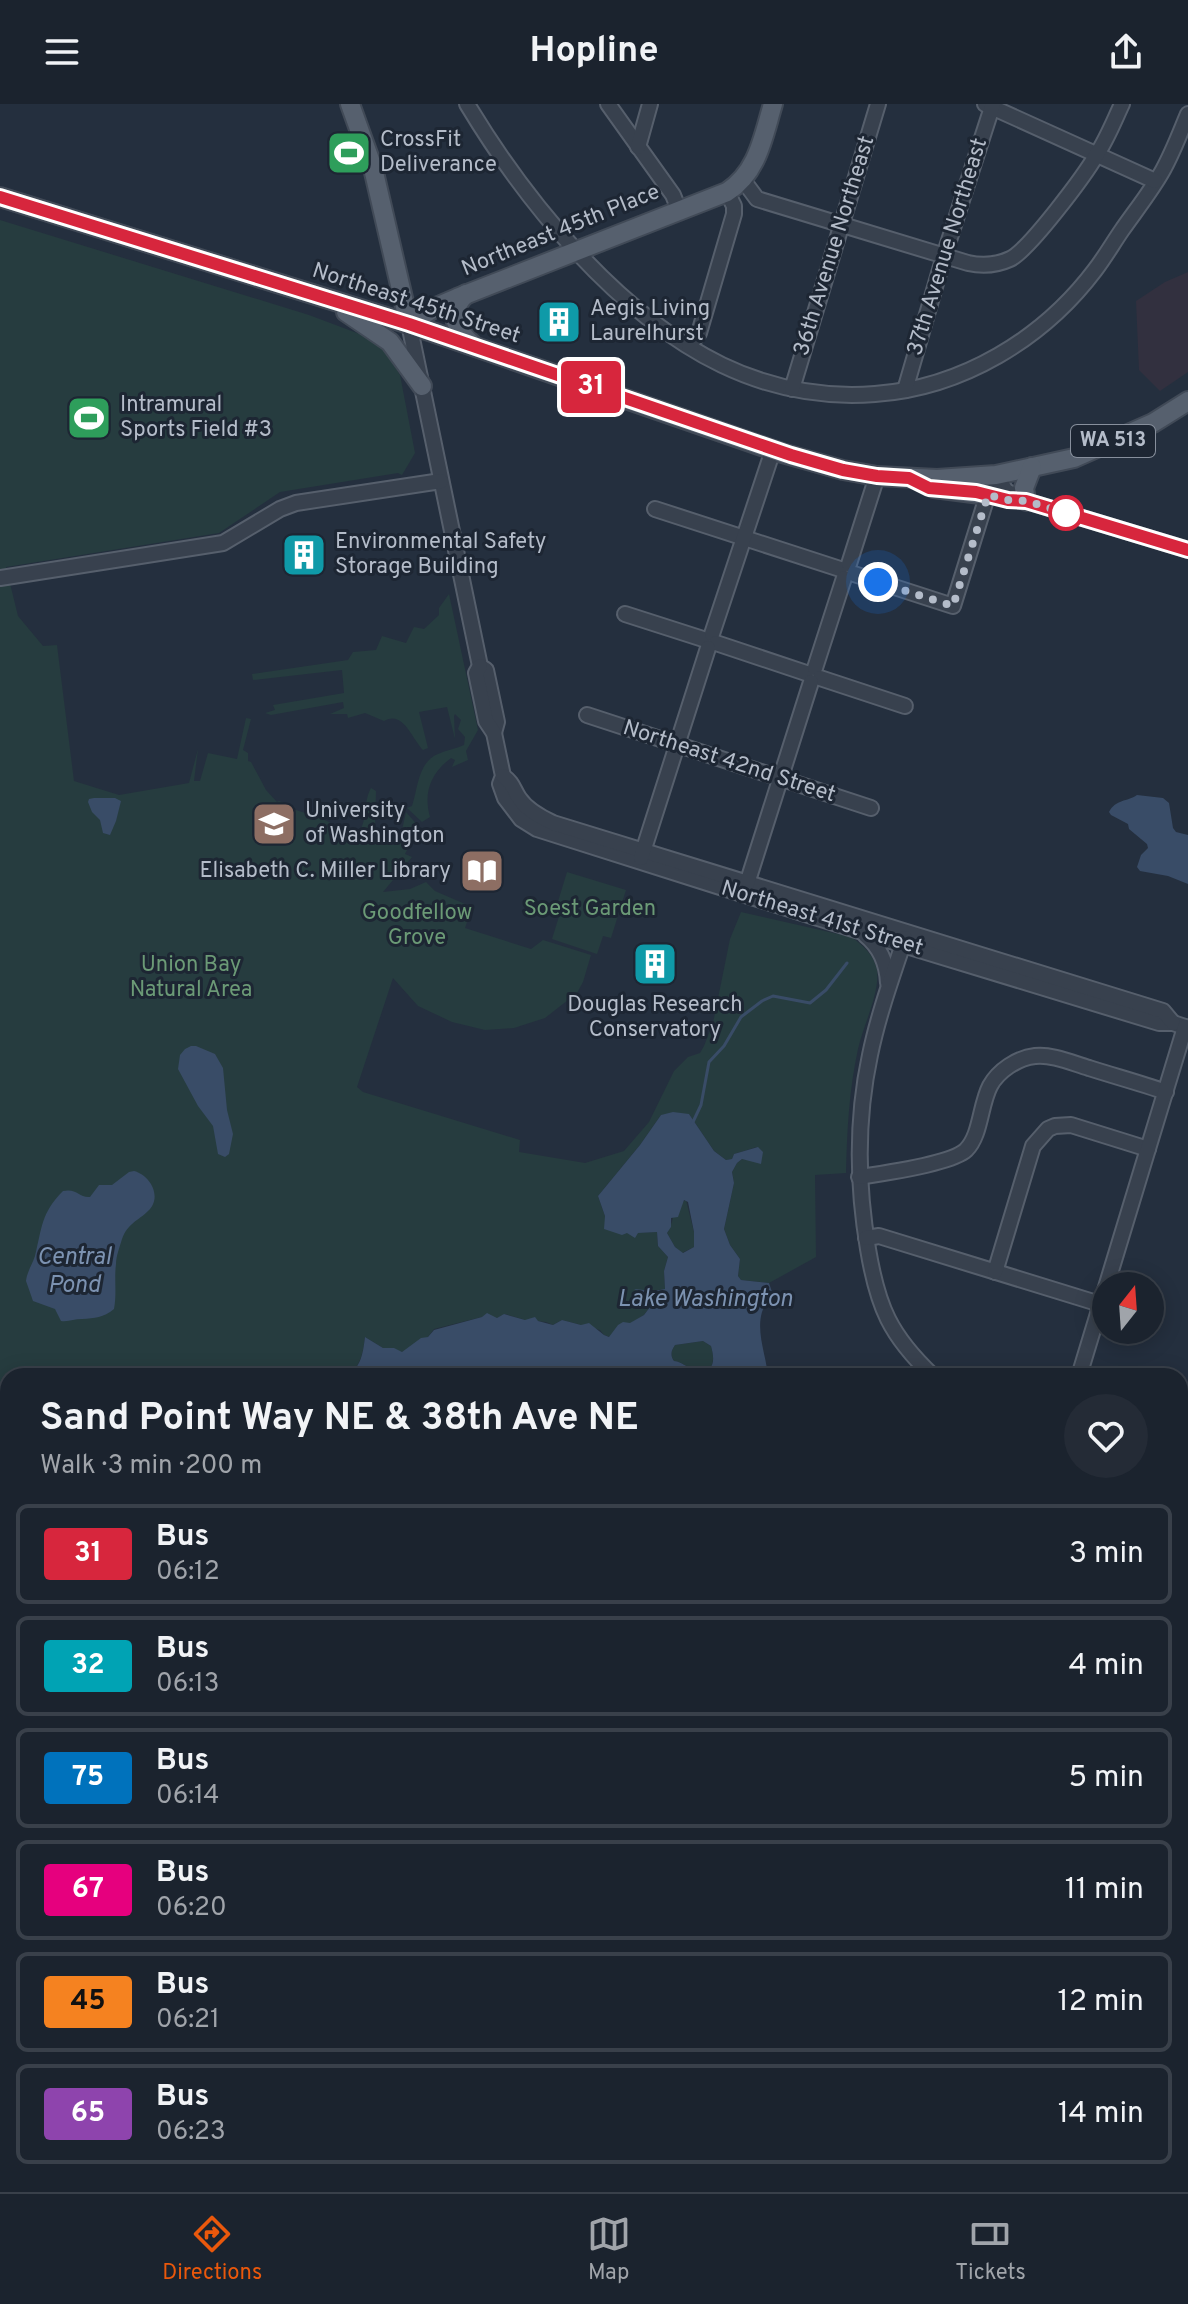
<!DOCTYPE html>
<meta charset="utf-8">
<style>
:root{--surface:#1b232e;--page:#242b36;--text:#f1f3f6;--muted:#a0a4aa;--line:#39404a;--accent:#ea580c}
body{margin:0;font-family:Overpass,sans-serif;background:var(--page);color:var(--text);height:100vh;display:flex;flex-direction:column;font-size:30px;white-space:nowrap}
*{box-sizing:border-box;margin:0}
p{font-size:26px;color:var(--muted)}
.icon{flex:none;width:44px;height:44px;fill:none;stroke:currentColor;stroke-width:2;stroke-linecap:round;stroke-linejoin:round}
.map{position:relative;flex:1;overflow:hidden}
.side{position:absolute;left:0px;top:1264px;width:1188px;height:824px;display:flex;flex-direction:column;background:var(--surface);border-radius:24px 24px 0 0;box-shadow:0 4px 20px #0003,0 0 0 2px var(--line)}
.side>*{flex:none}
.badge{padding:0 16px;border-radius:6px;font-size:28px;line-height:52px}
.needle{width:52px;rotate:17deg}
.fabs{position:absolute;left:1092px;top:1168px;display:grid;gap:16px}
.fabs a{display:grid;place-items:center;width:72px;height:72px;border-radius:50%;background:var(--surface);box-shadow:0 4px 20px #0003,0 0 0 2px var(--line);font-size:40px}
.you{position:absolute;width:40px;height:40px;margin:-20px;border:6px solid #fff;border-radius:50%;background:#1a73e8;box-shadow:0 0 0 12px #1a73e833}
.map>.badge{position:absolute;translate:-50% -50%;box-shadow:0 0 0 4px #fff}
.round{display:grid;place-items:center;flex:none;width:84px;height:84px;border-radius:42px;background:var(--page)}
.summary{display:flex;align-items:center;justify-content:space-between;height:136px;padding:0 40px}
h1{font-size:38px;font-weight:700;line-height:60px}
ul{padding:0;list-style:none}
li{display:flex;align-items:center;gap:24px;height:100px;margin:0 16px 12px;padding:0 24px;border:4px solid var(--line);border-radius:12px}
li div{flex:1}
li b{display:block;font-size:30px}
li em{font-style:normal}
li .badge{min-width:88px;font-weight:700;text-align:center}
header{display:flex;justify-content:space-between;align-items:center;height:104px;padding:0 40px;background:var(--surface);font-size:36px;font-weight:700}
.tab-bar{display:flex;justify-content:space-around;align-items:center;height:112px;border-top:2px solid var(--line);background:var(--surface);font-size:22px;color:var(--muted)}
.tab-bar a{display:grid;justify-items:center;gap:4px}
.tab-bar .active{color:var(--accent)}
.map>svg:first-child{display:block}
.medical{fill:#32303f}
.green{fill:#263c3f}
.water{fill:#394c67;fill-rule:evenodd}
.lines{fill:none;stroke-linecap:round;stroke-linejoin:round}
.stream{stroke:#394c67;stroke-width:3}
.minor-casing{stroke:#565f6c;stroke-width:18}
.major-casing{stroke:#414a57;stroke-width:22}
.minor{stroke:#38414e;stroke-width:14}
.major{stroke:#56606e;stroke-width:18}
.line-casing{stroke:#fff;stroke-width:18}
.line{stroke:#d7263d;stroke-width:12}
.walk{stroke:#b4bcc9;stroke-width:8;stroke-dasharray:0 14.4}
.stop-dot{fill:#fff;stroke:#d7263d;stroke-width:4}
.labels{text-anchor:middle;dominant-baseline:central;stroke-width:6;stroke-linejoin:round;paint-order:stroke}
.shield{fill:#1d2633;stroke:#878f9c;stroke-width:2}
.shield-label{font-size:20px;font-weight:bold;fill:#b4bcc9}
.poi-label{font-size:22px;fill:#b4bcc9;stroke:#1d2633;text-anchor:start}
.street-label{font-size:22px;fill:#b4bcc9;stroke:#1d2633}
.park-label{font-size:22px;fill:#6b9a76;stroke:#1d2633}
.water-label{font-size:24px;font-style:italic;fill:#7c92b1;stroke:#1d2633}
</style>
<header><svg class="icon" aria-label="menu" viewBox="0 0 24 24"><path d="M4 6h16M4 12h16M4 18h16"/></svg>Hopline<svg class="icon" aria-label="share" viewBox="0 0 24 24"><path d="M12 15V3M7 8l5-5 5 5M5 13v7h14v-7"/></svg></header>
<div class="map">
<svg width="1188" height="2088" viewBox="0 0 1188 2088">
<rect width="100%" height="100%" fill="#242f3e"/>
<path class="medical" d="M1188,168V268L1160,287L1139,266L1136,197L1165,178Z"/>
<g class="green">
<path d="M0,116L309,211L365,232L384,245L400,271L415,349L402,371L398,369L280,388L219,429L6,463L18,512L43,542L57,541L74,677L119,691L189,679L198,645L194,677H200L208,649L237,655L246,614L251,615L243,646L248,649V657L251,658L266,686L277,698L279,697L293,702V705L323,715L356,732C369,718 362,700 371,684L376,687L375,724L378,739L395,741L402,726L406,708L419,723L405,750L412,753L383,788L410,785L426,778L435,787L472,803L465,824L531,845L543,836L591,851L583,878L577,889L545,914L514,924L485,926L452,918L418,902L393,874L357,983L363,988L520,1036L519,1048L585,1059L624,1047L649,1018L674,967L688,953L700,949L704,942L713,919L730,835L741,808L851,833C863,841 874,851 877,866C880,889 863,922 858,945C849,986 847,1027 846,1069L815,1071L816,1153L769,1179L741,1176L738,1172L740,1155L730,1141L724,1125L734,1079L732,1068L737,1059L742,1055L749,1056L757,1043L734,1050L732,1055L726,1056L714,1047L689,1010L661,1011L640,1041L598,1092L605,1112V1125L626,1129L657,1128L658,1142L668,1153L664,1167L665,1185L654,1187L637,1186L647,1192L653,1199L644,1211L610,1233L604,1231L600,1226L562,1216L553,1221L546,1218L525,1216L505,1210L497,1214L482,1213L434,1225L428,1233L403,1248L383,1244L365,1233C363,1250 360,1267 343,1272H8V1313H0Z"/>
<path d="M449,490L478,626L466,647L468,656L452,663L455,656L451,654C431,669 423,688 430,713L422,718L407,704L412,702C418,684 418,658 438,650C446,646 456,645 464,641L465,633L458,625L461,616L455,610L454,612L455,635L447,603L419,608L428,644L423,646C411,633 403,606 384,617L365,609L348,614L347,610H330L344,604L343,598L271,611L265,609L275,606L273,601L344,589L342,566L253,576L252,570L348,556L353,548L376,546L382,532L406,539L414,523L424,525L439,511V504Z"/>
<path d="M567,768L626,786L611,834L603,832L597,850L552,835L561,806L556,804Z"/>
<path d="M686,1096L694,1128V1143L682,1149L675,1143L667,1129C675,1118 671,1103 686,1096Z"/>
<path d="M703,1237L711,1242C716,1258 713,1271 693,1265C685,1263 683,1258 674,1257C670,1251 671,1247 675,1241Z"/>
</g>
<g class="water">
<path d="M1137,691L1163,694L1169,699L1173,724L1176,728L1188,731V780L1168,772L1140,767L1137,763L1141,751L1148,744L1147,740L1129,725L1128,720L1111,711L1109,708C1116,695 1127,698 1137,691Z"/>
<path d="M94,694H115L121,697L116,717L110,731L103,729L100,716L92,708L88,698L89,695Z"/>
<path d="M191,942H196L215,950L223,964L227,1006L233,1030L229,1050L225,1053L218,1050L213,1022L198,1002L178,965L180,951L185,945Z"/>
<path d="M673,1008L689,1010L714,1047L726,1056L732,1055L734,1050L758,1043L763,1048L761,1060L742,1055L737,1059L732,1068L734,1079L724,1125L730,1141L740,1155L738,1172L741,1176L769,1179L773,1191C770,1196 764,1202 762,1208C756,1228 766,1251 768,1272H343C361,1267 363,1249 365,1233L383,1244H394L402,1248L421,1234L428,1233L434,1226L482,1213L487,1209L497,1214L504,1210L525,1216L535,1213L538,1217L553,1221L562,1216L581,1221L589,1219L604,1231L609,1233L618,1221L623,1218L630,1219L644,1211L653,1199L647,1192L634,1185L654,1187L665,1185L664,1167L668,1153L658,1142L657,1128L638,1129L635,1134L627,1129L622,1131L604,1125L605,1112L598,1092L640,1041L661,1011ZM684,1096L688,1098L694,1128V1143L683,1149L675,1143L667,1129L671,1123V1114L678,1113ZM703,1237L711,1242C716,1259 713,1271 693,1265C685,1263 683,1258 674,1257C670,1251 671,1247 675,1241Z"/>
<path d="M134,1067C150,1071 163,1093 148,1107C138,1117 128,1119 122,1135C120,1142 116,1152 116,1160C114,1175 117,1189 114,1205C103,1214 95,1214 82,1215C74,1215 69,1218 61,1217L55,1205L33,1197L26,1177C27,1168 32,1161 35,1152C42,1124 41,1109 63,1087C77,1084 79,1094 90,1093L99,1081H112L129,1068Z"/>
<path d="M0,1313H8V2080H1180V1706L1188,1710V1882L1185,1911L1181,1924L1187,1952L1183,1985L1188,1997V2088H0Z"/>
</g>
<g class="lines">
<path class="stream" d="M692,1020L701,1001L709,958L724,942L741,913L762,897L773,892L810,899L826,886L847,859"/>
<g class="minor-casing">
<g id="minor">
<path d="M467,0C526,98 617,210 722,261C770,284 822,294 875,290C962,284 1043,235 1095,166C1105,153 1113,139 1122,126C1136,106 1152,86 1163,66C1173,48 1180,29 1188,10"/>
<path d="M608,0L673,91L679,106"/>
<path d="M985,0L1155,77"/>
<path d="M638,43L650,0"/>
<path d="M743,76L757,95L968,159C982,162 997,161 1010,155C1029,146 1085,71 1097,50C1107,35 1114,17 1122,0"/>
<path d="M409,220L480,562L486,566L497,618L494,629"/>
<path d="M689,242L699,229L734,110V102L727,88"/>
<path d="M792,285L878,0"/>
<path d="M905,286L944,152L993,0"/>
<path d="M996,371L1006,387L1026,397L1188,446"/>
<path d="M655,405L840,465"/>
<path d="M849,460L877,372"/>
<path d="M854,470L953,502L985,399L996,371"/>
<path d="M0,474L223,439L280,405L296,399L441,377"/>
<path d="M625,510L703,535"/>
<path d="M712,530L773,346"/>
<path d="M716,539L806,569"/>
<path d="M480,562L476,569L486,617L494,629L503,672L500,680L505,694L521,715L537,725L903,841L1159,919H1173L1188,924"/>
<path d="M815,564L844,474"/>
<path d="M820,574L905,602"/>
<path d="M587,611L871,704"/>
<path d="M503,672C513,679 513,685 519,694C527,706 540,713 553,719L1163,907L1173,919"/>
<path d="M641,754L708,544"/>
<path d="M745,786L811,578"/>
<path d="M865,831C880,843 887,859 888,879"/>
<path d="M905,834C892,873 878,912 870,951C856,1016 857,1080 868,1145C872,1169 877,1193 888,1215C899,1237 915,1255 933,1272"/>
<path d="M859,1073C880,1070 951,1060 966,1046C981,1031 980,1001 990,982C998,967 1017,954 1035,952C1052,950 1072,959 1089,964C1114,972 1140,979 1166,988"/>
<path d="M866,1134L879,1132L1100,1200"/>
<path d="M995,1168L1033,1042L1048,1025L1055,1022L1071,1021L1148,1045"/>
<path d="M1079,1272L1185,923"/>
<path d="M1188,1356L1182,1401L1188,1463"/>
</g>
</g>
<g class="major-casing">
<g id="major">
<path d="M350,0L373,64L409,220"/>
<path d="M0,93L409,220L782,349L843,366L877,372L937,375L996,371L1074,354L1153,319L1188,297"/>
<path d="M466,190C446,208 456,226 473,241"/>
<path d="M346,208L390,238L422,282"/>
<path d="M409,220L436,203L457,194L727,88C758,68 763,33 773,0"/>
<path d="M934,384L988,391"/>
<path d="M1026,397L1024,384L1032,363"/>
</g>
</g>
<use href="#minor" class="minor"/>
<use href="#major" class="major"/>
</g>
<g class="lines">
<g class="line-casing">
<path id="line" d="M0,93L409,220L791,351L843,366L877,372L909,374L929,384L976,388L1008,396L1026,397L1188,446"/>
</g>
<use href="#line" class="line"/>
<path class="walk" d="M878,478L953,502L988,391L1008,396L1026,397L1070,410L1066,409"/>
</g>
<defs>
<g id="stadium-square" transform="scale(2.3)"><rect x="-9" y="-9" width="18" height="18" rx="4" fill="#2e9e5b" stroke="#1d2633"/><path d="M0-5a6.5 5 0 1 0 0 10a6.5 5 0 1 0 0-10ZM-3.5-1.8h7v3.6h-7Z" fill="#fff"/></g>
<g id="building-square" transform="scale(2.3)"><rect x="-9" y="-9" width="18" height="18" rx="4" fill="#0f9aa8" stroke="#1d2633"/><path d="M-4-6H4V6H1V3H-1V6H-4ZM-2.5-4.3h1.7v1.8h-1.7ZM.8-4.3h1.7v1.8H.8ZM-2.5-1h1.7V.8h-1.7ZM.8-1h1.7V.8H.8Z" fill="#fff"/></g>
<g id="university-square" transform="scale(2.3)"><rect x="-9" y="-9" width="18" height="18" rx="4" fill="#8d6e63" stroke="#1d2633"/><path d="M0-5L7-2L0 1L-7-2ZM-4 1L0 2.5L4 1V4Q0 6-4 4Z" fill="#fff"/></g>
<g id="library-square" transform="scale(2.3)"><rect x="-9" y="-9" width="18" height="18" rx="4" fill="#8d6e63" stroke="#1d2633"/><path d="M-6-4Q-3-5.5-.7-3.5V5Q-3 3-6 4ZM6-4Q3-5.5 .7-3.5V5Q3 3 6 4Z" fill="#fff"/></g>
</defs>
<g fill-rule="evenodd">
<use href="#stadium-square" x="349" y="49"/>
<use href="#building-square" x="559" y="218"/>
<use href="#stadium-square" x="89" y="314"/>
<use href="#building-square" x="304" y="451"/>
<use href="#university-square" x="274" y="720"/>
<use href="#library-square" x="482" y="767"/>
<use href="#building-square" x="655" y="860"/>
</g>
<circle class="stop-dot" cx="1066" cy="409" r="16"/>
<g class="labels">
<rect class="shield" x="1071" y="321" width="84" height="32" rx="6"/>
<g class="shield-label">
<text x="1113" y="337">WA 513</text>
</g>
<g class="poi-label">
<text x="380" y="36">CrossFit<tspan x="380" dy="25">Deliverance</tspan></text>
<text x="590" y="205">Aegis Living<tspan x="590" dy="25">Laurelhurst</tspan></text>
<text x="120" y="301">Intramural<tspan x="120" dy="25">Sports Field #3</tspan></text>
<text x="335" y="438">Environmental Safety<tspan x="335" dy="25">Storage Building</tspan></text>
<text x="305" y="707">University<tspan x="305" dy="25">of Washington</tspan></text>
<text x="451" y="767" text-anchor="end">Elisabeth C. Miller Library</text>
<text x="655" y="901" text-anchor="middle">Douglas Research<tspan x="655" dy="25">Conservatory</tspan></text>
</g>
<g class="street-label">
<text transform="translate(561 127) rotate(-22)">Northeast 45th Place</text>
<text transform="translate(835 142) rotate(-73)">36th Avenue Northeast</text>
<text transform="translate(948 143) rotate(-73)">37th Avenue Northeast</text>
<text transform="translate(416 200) rotate(18)">Northeast 45th Street</text>
<text transform="translate(729 658) rotate(18)">Northeast 42nd Street</text>
<text transform="translate(822 815) rotate(17)">Northeast 41st Street</text>
</g>
<g class="park-label">
<text x="590" y="805">Soest Garden</text>
<text x="417" y="809">Goodfellow<tspan x="417" dy="25">Grove</tspan></text>
<text x="191" y="861">Union Bay<tspan x="191" dy="25">Natural Area</tspan></text>
</g>
<g class="water-label">
<text x="74" y="1154">Central<tspan x="74" dy="28">Pond</tspan></text>
<text x="705" y="1196">Lake Washington</text>
</g>
</g>
</svg>
<div class="fabs">
<a><svg class="needle" viewBox="-14 -14 28 28"><path d="M0-13l5 13h-10z" fill="#e53935"/><path d="M0 13l5-13h-10z" fill="#a0a4aa"/></svg></a>
</div>
<div class="you" style="left:878px;top:478px"></div>
<b class="badge" style="left:591px;top:283px;background:#d7263d;color:#fff">31</b>
<section class="side">
<div class="summary"><div><h1>Sand Point Way NE &amp; 38th Ave NE</h1><p>Walk · 3 min · 200 m</p></div><a class="round"><svg class="icon" aria-label="heart" viewBox="0 0 24 24"><path d="M12 20l-8-8c-3-5 5-10 8-4 3-6 11-1 8 4z"/></svg></a></div>
<ul>
<li><span class="badge" style="background:#d7263d;color:#fff">31</span><div><b>Bus</b><p>06:12</p></div><em>3 min</em></li>
<li><span class="badge" style="background:#00a3b4;color:#fff">32</span><div><b>Bus</b><p>06:13</p></div><em>4 min</em></li>
<li><span class="badge" style="background:#0072bc;color:#fff">75</span><div><b>Bus</b><p>06:14</p></div><em>5 min</em></li>
<li><span class="badge" style="background:#e6007e;color:#fff">67</span><div><b>Bus</b><p>06:20</p></div><em>11 min</em></li>
<li><span class="badge" style="background:#f58220;color:#111">45</span><div><b>Bus</b><p>06:21</p></div><em>12 min</em></li>
<li><span class="badge" style="background:#8e44ad;color:#fff">65</span><div><b>Bus</b><p>06:23</p></div><em>14 min</em></li>
</ul>
</section>
</div>
<nav class="tab-bar">
<a class="active"><svg class="icon" aria-label="directions" viewBox="0 0 24 24"><path d="M12 3l9 9-9 9-9-9zM9 14v-3h6M13 9l2 2-2 2"/></svg>Directions</a>
<a><svg class="icon" aria-label="map" viewBox="0 0 24 24"><path d="M3 6l6-2 6 2 6-2v14l-6 2-6-2-6 2zM9 4v14M15 6v14"/></svg>Map</a>
<a><svg class="icon" aria-label="tickets" viewBox="0 0 24 24"><path d="M3 7h18v10H3zM15 7v10"/></svg>Tickets</a>
</nav>
